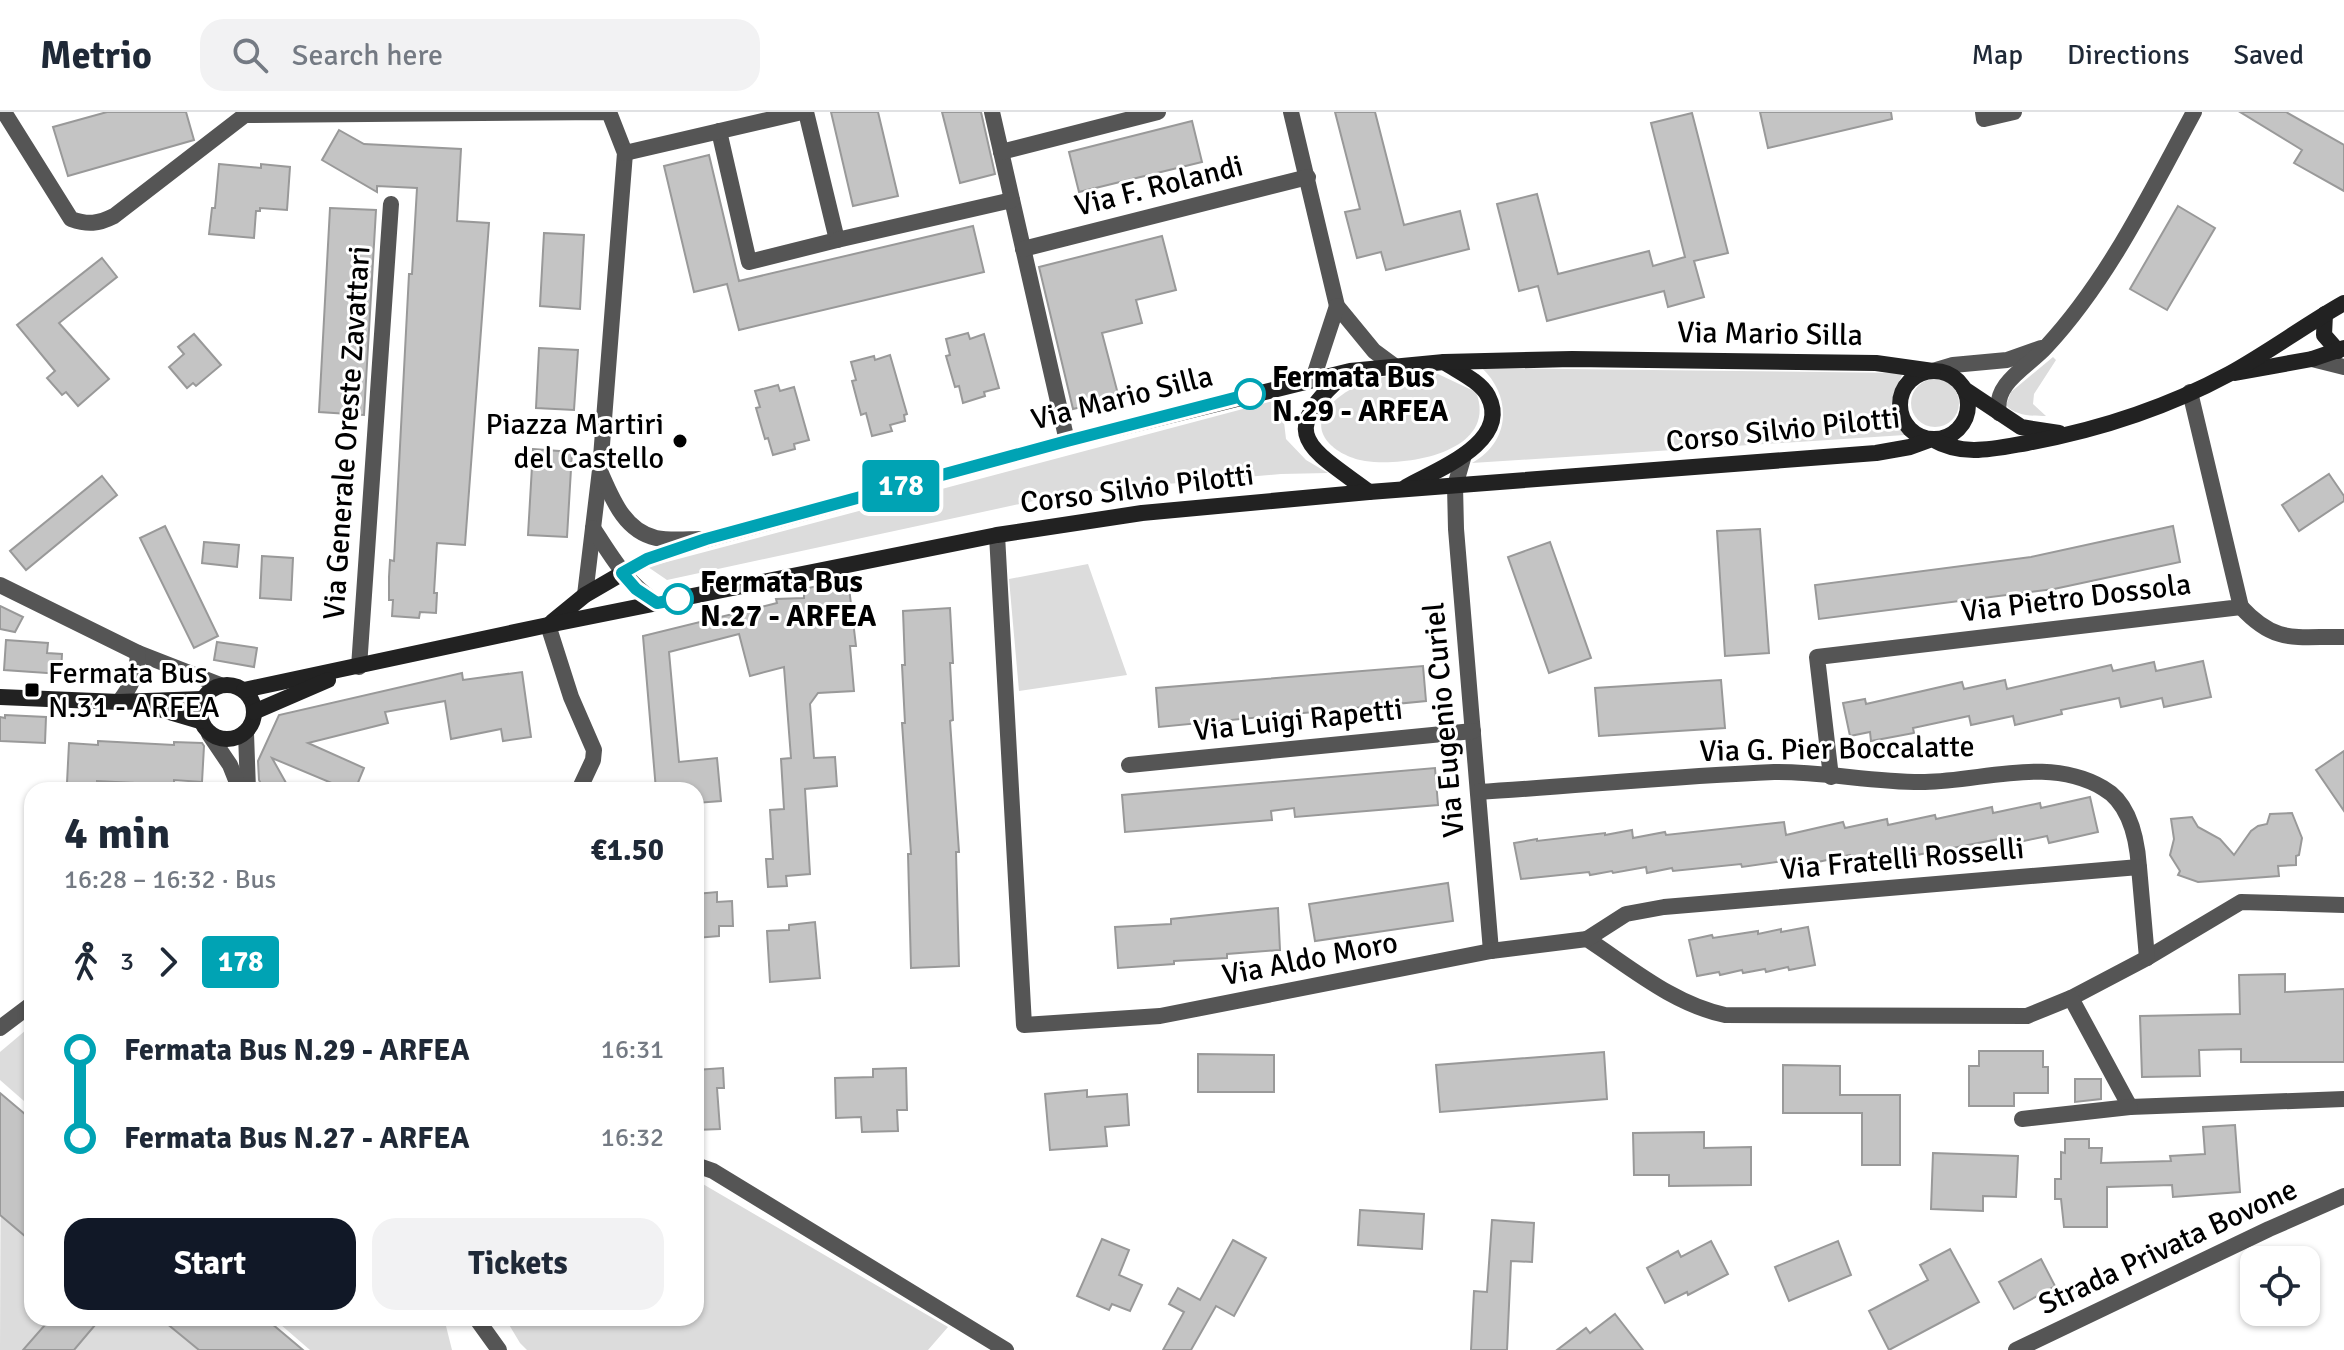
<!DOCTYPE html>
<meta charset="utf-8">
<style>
:root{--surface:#fff;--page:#f2f2f3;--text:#1f2937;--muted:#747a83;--line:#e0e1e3;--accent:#111827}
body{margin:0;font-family:Signika,sans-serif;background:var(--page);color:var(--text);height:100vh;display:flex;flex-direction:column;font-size:30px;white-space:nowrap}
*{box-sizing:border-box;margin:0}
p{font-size:26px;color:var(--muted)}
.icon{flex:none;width:44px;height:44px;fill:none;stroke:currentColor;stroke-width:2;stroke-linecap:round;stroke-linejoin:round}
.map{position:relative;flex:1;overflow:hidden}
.side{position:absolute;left:24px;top:670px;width:680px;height:544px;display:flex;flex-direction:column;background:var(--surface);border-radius:24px;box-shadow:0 2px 6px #0004}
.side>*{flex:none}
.badge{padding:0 16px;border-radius:6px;font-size:28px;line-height:52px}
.fabs{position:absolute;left:2240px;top:1134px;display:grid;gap:16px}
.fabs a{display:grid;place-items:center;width:80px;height:80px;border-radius:16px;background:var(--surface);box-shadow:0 2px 6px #0004;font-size:40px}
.map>.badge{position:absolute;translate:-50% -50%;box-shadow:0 0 0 4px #fff}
.legs{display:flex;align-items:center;gap:12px;height:88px;padding:0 40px;font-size:26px}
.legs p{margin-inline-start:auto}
.head{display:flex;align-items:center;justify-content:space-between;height:136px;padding:0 40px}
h1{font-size:44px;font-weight:700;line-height:60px}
.button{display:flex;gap:16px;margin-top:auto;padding:16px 40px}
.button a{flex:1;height:92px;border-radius:24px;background:var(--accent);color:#fff;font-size:32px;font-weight:700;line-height:92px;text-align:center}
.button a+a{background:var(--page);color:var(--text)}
ul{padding:0 40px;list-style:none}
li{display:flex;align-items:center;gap:28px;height:88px;font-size:30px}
li i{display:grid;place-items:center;width:12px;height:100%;margin:0 10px;background:currentColor}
li i::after{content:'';width:20px;height:20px;margin:-10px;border:6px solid;border-radius:50%;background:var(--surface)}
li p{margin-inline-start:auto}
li:first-child i{background:linear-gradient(#0000 50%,currentColor 0)}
li:last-child i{background:linear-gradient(currentColor 50%,#0000 0)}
header{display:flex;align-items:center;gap:48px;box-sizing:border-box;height:112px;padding:0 40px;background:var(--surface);border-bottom:2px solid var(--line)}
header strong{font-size:38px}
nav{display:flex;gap:44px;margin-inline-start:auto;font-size:28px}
.search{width:560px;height:72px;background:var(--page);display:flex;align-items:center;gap:20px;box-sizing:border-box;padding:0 28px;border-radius:24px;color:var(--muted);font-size:30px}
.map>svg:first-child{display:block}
.green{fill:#dcdcdc}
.building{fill:#c4c4c4;stroke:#999;stroke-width:2}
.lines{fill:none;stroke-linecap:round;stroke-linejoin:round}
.street{stroke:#555;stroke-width:16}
.secondary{stroke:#222;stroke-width:16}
.line-1-casing{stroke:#fff;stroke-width:18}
.line-1{stroke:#00a3b4;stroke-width:12}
.stop-1-dot{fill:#fff;stroke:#00a3b4;stroke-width:4}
.poi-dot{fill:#000;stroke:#fff;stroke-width:3}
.labels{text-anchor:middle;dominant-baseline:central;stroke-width:6;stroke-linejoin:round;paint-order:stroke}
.street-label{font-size:30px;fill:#000;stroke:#fff}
.stop-label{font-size:30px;font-weight:bold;fill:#000;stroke:#fff;text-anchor:start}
.poi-label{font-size:30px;fill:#000;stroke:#fff;text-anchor:end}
</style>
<header>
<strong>Metrio</strong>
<div class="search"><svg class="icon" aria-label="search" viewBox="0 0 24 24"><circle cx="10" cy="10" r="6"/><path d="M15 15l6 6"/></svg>Search here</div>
<nav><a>Map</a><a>Directions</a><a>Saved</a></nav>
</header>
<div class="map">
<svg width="2344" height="1238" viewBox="0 0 2344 1238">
<rect width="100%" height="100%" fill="#fff"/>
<g class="green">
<path d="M2053,245L2056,248L2034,282L2033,292L2046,304C2033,304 2015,304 2006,293L2011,280Z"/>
<path d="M1482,256L1903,261C1891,286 1884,301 1905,323L1472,351C1511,329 1512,285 1482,256Z"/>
<path d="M1397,262H1438L1476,280C1499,340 1407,355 1365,349C1339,345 1308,323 1327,297C1343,276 1372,267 1397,262Z"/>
<circle cx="1935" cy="291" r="24"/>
<path d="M1273,289L1282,293L1286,327L1306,348L1328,361L1281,362L1110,377L1038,388L667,468L648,455Z"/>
<path d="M1088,452L1127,563L1019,579L1009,467Z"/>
<path d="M32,913V996L0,968V940Z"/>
<path d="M1,982L32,1008V1206H265L303,1238H0Z"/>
<path d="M696,1068L948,1215L928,1238H527L520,1231L505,1206H696Z"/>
<path d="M273,1206H444L452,1238H310Z"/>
</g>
<g class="building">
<path d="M107,0H186L194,28L68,64L53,15Z"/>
<path d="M831,0H878L898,84L853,94Z"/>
<path d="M942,0H981L995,62L960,71Z"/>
<path d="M1335,0H1375L1404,113L1460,99L1469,137L1386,158L1381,140L1357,146L1345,100L1360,97Z"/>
<path d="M1760,0H1891L1892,7L1768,36Z"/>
<path d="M2240,0H2286L2344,33V79L2294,51L2302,38Z"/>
<path d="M1692,1L1728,141L1694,149L1704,185L1668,195L1664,179L1547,209L1538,174L1519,179L1497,92L1537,82L1558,162L1649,139L1653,154L1685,145L1651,11Z"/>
<path d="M1192,9L1202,50L1079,80L1069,40Z"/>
<path d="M339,18L364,32L461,37L457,109L489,111L465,433L437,431L434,481H437L436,501L420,500L419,506L392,504L393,488H389V465L390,448L394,449L409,162H412L417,76L377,74V80L322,48Z"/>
<path d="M709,43L739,169L973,114L984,160L739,218L727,172L694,180L664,54Z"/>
<path d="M219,52L261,56V52L290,55L287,98L260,96V99H256L254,126L209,122L212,96H215Z"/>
<path d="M2178,94L2215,116L2167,198L2130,177Z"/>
<path d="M330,96L376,98L364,303L319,300Z"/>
<path d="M544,121L584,123L580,197L540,194Z"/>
<path d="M1162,124L1176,178L1136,188L1142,211L1102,221L1119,286L1073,297L1039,155Z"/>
<path d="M102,146L117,165L59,211L109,267L78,294L66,280L62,283L47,266L55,259L17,213Z"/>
<path d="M968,221L970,227L984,222L999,276L984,280L985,284L963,291L959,274L955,275L946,244L950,243L946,227Z"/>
<path d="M194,222L221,253L196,274L193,271L187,276L169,255L184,242L178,235Z"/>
<path d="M539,236L578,238L574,298L536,296Z"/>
<path d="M890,243L907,302L904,303L905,309L890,313L892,319L872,324L866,301L861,303L852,269L856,268L851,250L874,244L875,248Z"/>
<path d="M778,273L780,279L794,275L809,328L794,332L795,337L773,343L768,326L765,327L756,296L760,295L755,279Z"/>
<path d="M533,337L572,340L567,425L528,423Z"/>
<path d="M2329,362L2344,384V389L2299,419L2282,393Z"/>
<path d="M102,364L117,383L26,458L10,439Z"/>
<path d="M165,414L218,524L194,536L140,426Z"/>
<path d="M2173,414L2180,450L2054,477L1819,507L1815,473L2031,445Z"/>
<path d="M1760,417L1769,541L1725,544L1717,419Z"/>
<path d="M204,430L239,433L237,455L202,451Z"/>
<path d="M1550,430L1591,546L1549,561L1508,445Z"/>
<path d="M262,444L293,446L291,488L260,486Z"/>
<path d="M848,467L856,534H850L854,579L818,581L810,592L814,646L835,645L837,674L805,677L810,762L786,764L787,774L768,775L766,747H773L770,698L784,697L781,647L791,646L784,555L750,564L739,522L669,540L679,650L717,646L721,689L696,691V678H656L643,524L777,491L776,487L804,486V477Z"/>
<path d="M0,494L23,505L15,520L0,517Z"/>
<path d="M950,496L953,551H950L953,608L950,609L959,740H956L959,854L911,856L908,742H911L902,611H905L902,553H905L903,499Z"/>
<path d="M6,528L48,531L47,541L62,542L61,562L4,558Z"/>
<path d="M217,530L257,536L254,555L214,548Z"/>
<path d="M2203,549L2211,585L2164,595L2162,586L2121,595L2119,586L2061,598L2062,602L2015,613L2013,604L1971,613L1969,604L1913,616L1914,621L1871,629L1870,620L1850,624L1843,591L1865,587L1866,592L1962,570L1964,577L2005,568L2007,577L2111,553L2113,559L2154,550L2156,559Z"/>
<path d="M1423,554L1426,589L1159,615L1156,576Z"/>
<path d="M522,560L531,625L503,629L501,617L451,627L445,589L385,600L388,611L308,631L364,656L355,678L342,673L341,675L272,646L290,678H264L259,668L258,649L279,603L462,561L463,568Z"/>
<path d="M1721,568L1725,616L1599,624L1595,576Z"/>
<path d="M5,603L46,605L45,631L0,629V605L5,606Z"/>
<path d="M98,629L174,633V630L202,631L204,634L202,670L174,668V673L97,669V673L67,671L69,631L98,633Z"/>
<path d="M2344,639V699L2316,658Z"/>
<path d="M1435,656L1438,693L1295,705L1294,696L1271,699L1272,708L1125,720L1122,683Z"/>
<path d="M2090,685L2098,720L2049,731L2047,724L2001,734L1999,727L1896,747L1894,740L1852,750L1850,743L1804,753L1803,746L1742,755L1741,752L1673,759L1672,756L1647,761L1646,755L1613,761L1612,759L1590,763L1589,760L1521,767L1514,731L1537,727V729L1605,721V723L1632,718L1633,726L1665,720L1666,723L1784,710L1786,723L1843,710L1845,716L1887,707L1888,713L1935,703L1936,707L1992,695L1993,701L2040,691L2041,696Z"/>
<path d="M2292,701L2302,726L2299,743L2296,744V753L2278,754L2279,764L2198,770L2178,763L2180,759L2170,743L2174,727L2171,707L2192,705L2198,715L2220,727L2234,743L2251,719L2258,714L2267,712L2270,702Z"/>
<path d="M1448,771L1453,809L1315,829L1309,792Z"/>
<path d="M717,780V790L732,789L733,814H719V824L696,826V782Z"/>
<path d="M1278,796L1280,838L1227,842V846L1174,849V852L1118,856L1115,815L1171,812V807Z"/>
<path d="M815,810L820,866L770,870L767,819L789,818V813Z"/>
<path d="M1808,815L1815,853L1789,858L1788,855L1766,860L1765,857L1743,861L1742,858L1720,863L1719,860L1697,864L1689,828L1712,823L1713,826L1758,819V822L1781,817V820Z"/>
<path d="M2285,862V880L2344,877V950H2241V937L2199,938L2200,964L2142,965L2140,904L2240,902L2239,863Z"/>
<path d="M1979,939H2043V955H2048V981H2014V994H1969V954H1979Z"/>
<path d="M1604,940L1607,987L1440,1000L1436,953Z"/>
<path d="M1198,942L1274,943V980H1198Z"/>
<path d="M1783,953L1840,954V983H1900V1053H1862V1001H1783Z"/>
<path d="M723,956L724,976H717L720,1017L696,1018V958Z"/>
<path d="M906,956L907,998H897L898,1019L862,1020L861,1005L836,1006L835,966L873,965V957Z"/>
<path d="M2075,967H2101V987L2075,990Z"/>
<path d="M1087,978V985L1127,982L1129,1013L1105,1015L1107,1034L1050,1038L1045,982Z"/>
<path d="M0,981L32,1008V1130L0,1103Z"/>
<path d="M2235,1013L2240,1080L2173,1085L2172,1073L2107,1075V1115H2064L2061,1087H2055V1067H2061V1040L2065,1041V1027H2089V1036H2102L2101,1051L2171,1049L2170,1044L2205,1042L2203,1015Z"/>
<path d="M1704,1020V1036L1751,1035V1073L1669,1074V1063H1634L1633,1021Z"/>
<path d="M1933,1041L2018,1044L2016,1085L1983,1084V1099L1931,1097Z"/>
<path d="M1360,1098L1424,1102L1422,1137L1358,1133Z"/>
<path d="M1492,1108L1534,1111L1532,1150L1511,1149L1507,1238H1471L1474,1179L1487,1180Z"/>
<path d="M1102,1127L1129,1138L1119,1163L1142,1173L1130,1199L1112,1192L1109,1198L1077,1184Z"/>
<path d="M1233,1128L1266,1146L1234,1204L1216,1194L1191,1238H1163L1184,1200L1169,1192L1178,1176L1200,1188Z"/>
<path d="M1711,1129L1728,1162L1688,1183L1687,1180L1665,1191L1647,1156L1678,1139L1681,1145Z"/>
<path d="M1838,1129L1851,1163L1789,1189L1775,1155Z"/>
<path d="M1950,1137L1979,1190L1889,1238L1869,1199L1928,1168L1920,1153Z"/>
<path d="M2041,1147L2055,1174L2014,1197L1999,1170Z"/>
<path d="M1615,1202L1643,1238H1557L1586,1216L1590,1221Z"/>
<path d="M51,1206H101L74,1238H23Z"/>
<path d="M160,1206H265L303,1238H199Z"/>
</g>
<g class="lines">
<g class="street">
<path d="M4,0L71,107C88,113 98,112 114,104L245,3L609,0L625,41L600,358L585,483"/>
<path d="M992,0L1067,329"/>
<path d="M1291,0L1337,194L1374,239L1393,253"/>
<path d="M1983,0L1984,7L2014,0"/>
<path d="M719,19L749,150L837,128L806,0"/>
<path d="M1001,40L1158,0"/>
<path d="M625,41L802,0"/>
<path d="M837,128L1012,88"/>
<path d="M1023,137L1308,65"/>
<path d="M2312,247L2344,255"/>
<path d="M1933,259L1953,253L2007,248L2041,236"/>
<path d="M1313,267L1337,194"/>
<path d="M1999,301C1993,271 2028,255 2046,235C2109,167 2150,81 2194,0"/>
<path d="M1464,343L1455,374L1456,417L1491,839"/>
<path d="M600,359C612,386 624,419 656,426C670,429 688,427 702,427"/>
<path d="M593,416C613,447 626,470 657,491"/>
<path d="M997,423L1024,913L1160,904L1491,839L1587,827C1630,855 1673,892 1725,903L2027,904L2071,886L2147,846L2241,790L2344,793"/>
<path d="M0,473L138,541L220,573"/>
<path d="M2241,495C2276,533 2296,524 2344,525"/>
<path d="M548,513L571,585L594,638L593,648L579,678"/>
<path d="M359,555L391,92"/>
<path d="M119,590C132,573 137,562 138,541"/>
<path d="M246,621L248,678"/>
<path d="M209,622L230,653L240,678"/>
<path d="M1129,653L1473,619"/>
<path d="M1831,665L1817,545L2241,495L2190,280"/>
<path d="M1478,680C1576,674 1675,664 1774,660C1822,659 1876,671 1925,670C1984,669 2048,644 2103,676C2130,691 2137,727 2139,755"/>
<path d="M1587,827L1626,802L1664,795L2139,755L2147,846"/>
<path d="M2071,886L2130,995L2344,987"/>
<path d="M0,916L32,892"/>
<path d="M2022,1007L2130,995"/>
<path d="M696,1053L713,1059L1006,1238"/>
<path d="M476,1206L499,1238"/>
<path d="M2016,1238L2269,1117L2344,1084"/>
</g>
<g class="secondary">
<path d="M2325,202L2324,223L2338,239"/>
<circle cx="1934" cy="293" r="34"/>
<path d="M2235,261L2312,247L2344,236"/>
<path d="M1345,262C1274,323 1310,336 1369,380"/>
<path d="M1964,277L2021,315L2059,321"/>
<path d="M1406,375C1436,358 1512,330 1488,284C1480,269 1457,259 1444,250"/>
<path d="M552,510L585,483L647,447L690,432L1067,329L1350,259L1444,250L1572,247L1876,251L1933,259"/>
<circle cx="227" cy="600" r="27"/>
<path d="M244,578L548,513L997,423L1142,401L1369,380L1876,341L1910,335L1932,327C1963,345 1993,337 2027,331C2098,318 2166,296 2229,262C2269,240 2305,213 2344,191"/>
<path d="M0,585L119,590L202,587"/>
<path d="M146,593L200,609"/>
<path d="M254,600L328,568"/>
</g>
</g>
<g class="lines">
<g class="line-1-casing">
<path id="line-1" d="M678,487L657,491L636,477L622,461L647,447L706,427L1067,329L1250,282"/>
</g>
<use href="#line-1" class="line-1"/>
</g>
<g class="stop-1-dot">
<circle cx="1250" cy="282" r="14"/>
<circle cx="678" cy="487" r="14"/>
</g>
<g class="poi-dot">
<circle cx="680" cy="329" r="8"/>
<rect x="24" y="570" width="16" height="16" rx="4"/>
</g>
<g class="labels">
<g class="street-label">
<text transform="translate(1159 74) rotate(-14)">Via F. Rolandi</text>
<text transform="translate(1770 222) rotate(1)">Via Mario Silla</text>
<text transform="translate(1122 286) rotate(-14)">Via Mario Silla</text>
<text transform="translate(1783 318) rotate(-6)">Corso Silvio Pilotti</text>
<text transform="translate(347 321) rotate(-86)">Via Generale Oreste Zavattari</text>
<text transform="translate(1137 377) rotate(-7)">Corso Silvio Pilotti</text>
<text transform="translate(2076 486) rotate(-7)">Via Pietro Dossola</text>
<text transform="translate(1298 608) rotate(-6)">Via Luigi Rapetti</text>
<text transform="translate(1444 608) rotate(-95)">Via Eugenio Curiel</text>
<text transform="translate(1837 637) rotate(-1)">Via G. Pier Boccalatte</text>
<text transform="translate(1902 747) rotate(-5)">Via Fratelli Rosselli</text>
<text transform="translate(1310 847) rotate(-11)">Via Aldo Moro</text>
<text transform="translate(2168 1135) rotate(-25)">Strada Privata Bovone</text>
</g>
<g class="stop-label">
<text x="1272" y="265">Fermata Bus<tspan x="1272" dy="34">N.29 - ARFEA</tspan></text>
<text x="700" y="470">Fermata Bus<tspan x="700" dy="34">N.27 - ARFEA</tspan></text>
</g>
<g class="poi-label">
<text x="664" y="312">Piazza Martiri<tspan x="664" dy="34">del Castello</tspan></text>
<text x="48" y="561" text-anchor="start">Fermata Bus<tspan x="48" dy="34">N.31 - ARFEA</tspan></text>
</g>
</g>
</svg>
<div class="fabs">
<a><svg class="icon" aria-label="locate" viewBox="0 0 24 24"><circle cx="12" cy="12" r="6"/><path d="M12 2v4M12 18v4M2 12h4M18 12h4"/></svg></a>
</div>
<b class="badge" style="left:901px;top:374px;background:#00a3b4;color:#fff">178</b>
<section class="side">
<div class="head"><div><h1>4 min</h1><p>16:28 – 16:32 · Bus</p></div><b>€1.50</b></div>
<div class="legs"><svg class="icon" aria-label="walk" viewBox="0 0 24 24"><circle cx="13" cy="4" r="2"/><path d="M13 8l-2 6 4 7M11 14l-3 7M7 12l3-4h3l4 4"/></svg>3<svg class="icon" aria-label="forward" viewBox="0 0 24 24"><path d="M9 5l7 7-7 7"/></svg><b class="badge" style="background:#00a3b4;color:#fff">178</b></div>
<ul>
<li><i style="color:#00a3b4"></i><b>Fermata Bus N.29 - ARFEA</b><p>16:31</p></li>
<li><i style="color:#00a3b4"></i><b>Fermata Bus N.27 - ARFEA</b><p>16:32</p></li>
</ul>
<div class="button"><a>Start</a><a>Tickets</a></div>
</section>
</div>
